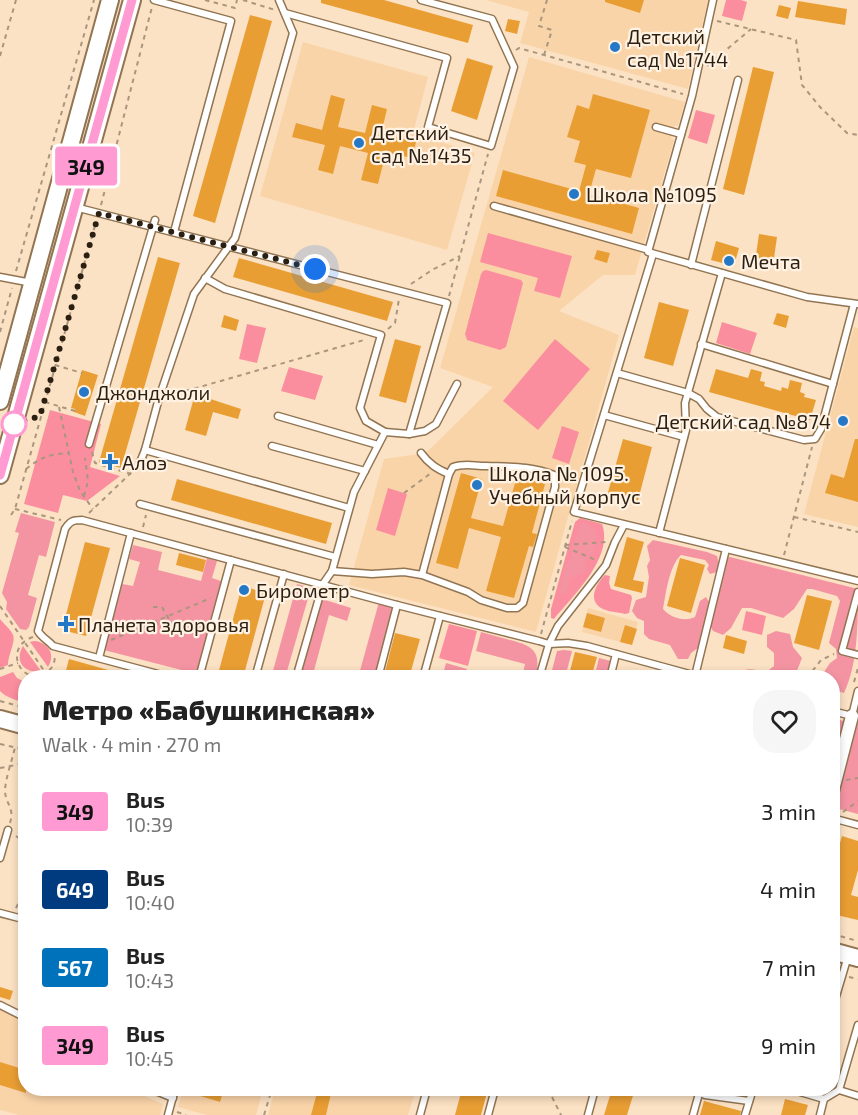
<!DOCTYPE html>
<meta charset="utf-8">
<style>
:root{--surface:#fff;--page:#f6f6f6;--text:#222;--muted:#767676}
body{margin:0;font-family:"Exo 2",sans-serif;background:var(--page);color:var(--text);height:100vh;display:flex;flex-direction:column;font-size:22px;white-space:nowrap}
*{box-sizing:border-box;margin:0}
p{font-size:20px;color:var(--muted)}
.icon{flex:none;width:33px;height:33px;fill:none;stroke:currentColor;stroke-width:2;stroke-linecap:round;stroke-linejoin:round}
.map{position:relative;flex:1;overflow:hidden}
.sheet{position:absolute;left:18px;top:670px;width:822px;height:426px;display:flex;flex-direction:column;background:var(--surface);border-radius:24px;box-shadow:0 3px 9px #0003}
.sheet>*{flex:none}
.badge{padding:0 12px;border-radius:4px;font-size:21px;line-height:39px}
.you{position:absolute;width:30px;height:30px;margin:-15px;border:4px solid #fff;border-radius:50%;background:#1a73e8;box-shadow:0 0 0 9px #1a73e833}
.map>.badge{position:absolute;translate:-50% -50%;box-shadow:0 0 0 3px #fff}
.round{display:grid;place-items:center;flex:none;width:63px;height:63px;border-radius:24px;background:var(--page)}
.overview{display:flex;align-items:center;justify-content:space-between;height:102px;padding:0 24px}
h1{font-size:28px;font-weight:800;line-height:45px}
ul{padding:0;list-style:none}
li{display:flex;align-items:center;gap:18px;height:78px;padding:0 24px}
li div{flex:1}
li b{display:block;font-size:22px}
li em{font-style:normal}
li .badge{min-width:66px;font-weight:700;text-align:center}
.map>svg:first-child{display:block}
.built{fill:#fad4a9}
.green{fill:#fb8e9e}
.forest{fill:#f494a2}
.building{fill:#e99e33}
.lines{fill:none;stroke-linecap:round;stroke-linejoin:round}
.lane-casing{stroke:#917552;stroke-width:9}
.street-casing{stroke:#917552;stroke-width:15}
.secondary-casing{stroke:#917552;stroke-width:20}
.path{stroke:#aa967e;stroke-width:2;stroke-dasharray:4.5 4.5;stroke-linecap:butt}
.lane{stroke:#fff;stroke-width:6}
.street{stroke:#fff;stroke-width:12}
.secondary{stroke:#fff;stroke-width:16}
.line-casing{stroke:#fff;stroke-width:14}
.line{stroke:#ff9ad2;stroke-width:9}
.walk{stroke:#2b1f11;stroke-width:6;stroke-dasharray:0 10.8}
.poi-dot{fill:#2478c6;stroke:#fff2e3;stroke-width:2}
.stop-dot{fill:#fff;stroke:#ff9ad2;stroke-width:3}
.labels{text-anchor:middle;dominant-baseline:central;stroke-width:4.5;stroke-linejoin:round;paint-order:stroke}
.poi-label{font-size:20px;fill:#2b1f11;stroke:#fff2e3;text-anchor:start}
</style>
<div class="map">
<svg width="858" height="1115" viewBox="0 0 858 1115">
<rect width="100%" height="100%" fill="#fce2c4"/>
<g class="built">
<path d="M486,0H708L688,89L520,43L529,12Z"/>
<path d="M303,42L428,77L413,133L475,153L447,250L260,196Z"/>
<path d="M529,57L685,102L678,126L675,125L671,138L674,140L635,275H603L559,311L619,335L536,632L349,585L384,459L425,453L433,446L493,387L440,368Z"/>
<path d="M854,327L858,328V527L804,514Z"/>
<path d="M588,608L638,622L632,645L582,632Z"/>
<path d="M0,1009L25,1017L26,1089H128L163,1104L160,1115H19L0,1110Z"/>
<path d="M183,1089H263L256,1115H207L178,1107Z"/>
<path d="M275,1089H416L408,1115H268Z"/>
</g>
<g class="green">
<path d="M726,0H741L747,2L742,21L722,16Z"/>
<path d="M696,110L715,115L707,144L688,138Z"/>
<path d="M488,233L572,256L560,298L534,291L538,278L480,262Z"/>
<path d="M486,270L521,280L523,283L506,347L500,350L467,340L465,334L481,274L483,271Z"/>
<path d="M722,322L757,333L750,354L716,343Z"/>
<path d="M247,324L266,328L257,363L239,359Z"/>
<path d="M555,339L590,369L538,430L503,401Z"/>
<path d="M289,367L323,376L315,400L281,391Z"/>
<path d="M50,410L101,424L90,467L120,476L87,501L63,495L58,513L24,504Z"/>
<path d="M562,426L579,432L569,464L552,458Z"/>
<path d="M388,488L407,494L395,536L376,530Z"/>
<path d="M580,518L602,524C614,557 574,595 554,619L551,618V609L575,522Z"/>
<path d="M605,575L610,576L609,583L611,589L631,595L632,598L629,613L625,614C618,612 607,612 601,608C587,599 597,583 605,575Z"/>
<path d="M746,611L766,616L762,635L742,630Z"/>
<path d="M0,619C4,624 11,630 13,635C16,641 8,655 8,665L0,668Z"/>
<path d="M449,624L477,631L468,666L439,658Z"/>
<path d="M34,641C48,642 56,654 48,667L30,642Z"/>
<path d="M23,646L41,671C24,674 14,661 23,646Z"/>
<path d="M13,672L17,678L25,682V703C16,700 7,698 0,691V677Z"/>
</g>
<g class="forest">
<path d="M21,513L55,522L46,557L39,555L28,595L37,598L29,627L26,630L20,629L6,609L7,602L2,593L19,533L15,532Z"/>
<path d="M583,522L588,526L594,527L597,538L592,553L584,565L586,571L568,579L569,587L566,593H560L565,566L571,559L575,538L579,532L578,526Z"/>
<path d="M653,540L707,552L717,556L719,564L717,572L710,574L707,569L709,565L705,560L681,555C669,566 666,593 663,609C671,618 684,622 695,617L700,601L706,597L709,602L698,648L691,653L688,659H678L670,645L649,639L644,634V621L637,618L632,611L636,600L646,597L649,577L647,566L650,560L647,546Z"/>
<path d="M133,545L162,552L158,570L201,581L207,558L217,561L212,578L221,581L197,674L104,650L122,584L133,586L140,562L129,559Z"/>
<path d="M730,557L858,589C858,622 858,664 844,693L833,690L832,678H823L822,675L830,663L837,658L836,649L829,643L840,601L837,596L812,589H807L794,609L783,618L751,608H742L731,628L723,635L713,631L710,625L727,558Z"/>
<path d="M297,584L311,588L285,678H271Z"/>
<path d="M322,599L351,608L347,621L329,615L312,678H299Z"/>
<path d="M379,602L394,606L375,678H358Z"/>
<path d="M776,631L790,634L793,647L802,658L794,678H736L735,676C745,667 753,668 765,673L774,666V653L767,647V635Z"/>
<path d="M481,632C491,635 500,637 510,640C534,646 542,652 535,678H522L525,664L476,651Z"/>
<path d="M564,650L572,651L565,678H550L557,651Z"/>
<path d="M599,658L611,661L606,678H594Z"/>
<path d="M446,663L467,669L465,678H442Z"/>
<path d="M858,715V814L835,808Z"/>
<path d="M833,718L847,722L833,776Z"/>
</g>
<g class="building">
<path d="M321,0H384L473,25L468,43L321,3Z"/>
<path d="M605,0H644L640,13L605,2Z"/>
<path d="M798,1L847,9L845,25L795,17Z"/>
<path d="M779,5L791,8L788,19L776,16Z"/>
<path d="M250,15L272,21L215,223L193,216Z"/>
<path d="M508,19L520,21L517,34L505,31Z"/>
<path d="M467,58L493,66L477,120L451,111Z"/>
<path d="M753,67L774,72L744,195L723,189Z"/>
<path d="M593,94L650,110L631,178L596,169L589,194L639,208L632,234L496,196L503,170L579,191L586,165L574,162L580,141L567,137L577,105L589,109Z"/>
<path d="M331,95L345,99L338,127L365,133L372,105L387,109L381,134L416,142L412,158L386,152L378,184L361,180L368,153L340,146L333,174L318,170L325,145L292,137L296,123L322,130Z"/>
<path d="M759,234L777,237L773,265L755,262Z"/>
<path d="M716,241L739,248L734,266L711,260Z"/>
<path d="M597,250L610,253L607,263L594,259Z"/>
<path d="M158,257L180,263L121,468L99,462Z"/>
<path d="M239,258L393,302L387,321L233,277Z"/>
<path d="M659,302L689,310L673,366L644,358Z"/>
<path d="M777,313L789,316L786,328L773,324Z"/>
<path d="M224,315L239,320L236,331L221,327Z"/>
<path d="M395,339L421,346L406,403L379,396Z"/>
<path d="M716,369L748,378L751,369L762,372L760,381L765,382L764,386L781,391L782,387L788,389L790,380L802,383L800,392L805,394L804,397L816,400L810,420L709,392Z"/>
<path d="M82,370L98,375L85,416L74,412L75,409L71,408Z"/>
<path d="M195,394L241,409L238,419L213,412L206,436L185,430Z"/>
<path d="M623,439L652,447L637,504L607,496Z"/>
<path d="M855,439H858V502L825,493L831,474L844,478Z"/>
<path d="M461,473L482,479L471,518L503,526L517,476L545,484L532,533L537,534L533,547L529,546L514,598L486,591L501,537L469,528L458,569L436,563Z"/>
<path d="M177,479L332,523L326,544L171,500Z"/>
<path d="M627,537L644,542L633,580L644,582L642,593L614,586Z"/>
<path d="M85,542L110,548L86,636L62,630Z"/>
<path d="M179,553L206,560L203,572L176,565Z"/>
<path d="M680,558L705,565L691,613L667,606Z"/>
<path d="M242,586L266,593L243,678H232L218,674Z"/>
<path d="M807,595L832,601L819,650L794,643Z"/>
<path d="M587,613L605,618L601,632L583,627Z"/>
<path d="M625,625L637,629L632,645L620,642Z"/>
<path d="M395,633L420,639L409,678H388L389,673L385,672Z"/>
<path d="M726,635L747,641L744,654L723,648Z"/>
<path d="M575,652L597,657L591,678H568Z"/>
<path d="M69,659L126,675L125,678H64Z"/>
<path d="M842,836L858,841V870L851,895L858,897V920L832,914V872Z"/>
<path d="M0,987L13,991L10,1000L0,997Z"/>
<path d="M0,1062L26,1070V1093L0,1085Z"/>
<path d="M184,1089H224L220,1102L184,1091Z"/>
<path d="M318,1089H332L326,1115H311Z"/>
<path d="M462,1089H488L481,1115H455Z"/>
<path d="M612,1089H635L627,1115H604Z"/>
<path d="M785,1099L808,1105L805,1115H781Z"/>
<path d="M704,1101L741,1111L740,1115H700Z"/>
</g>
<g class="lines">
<g class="lane-casing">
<g id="lane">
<path d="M154,0L231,21L174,232"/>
<path d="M713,0L692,96L648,252L807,297L858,304"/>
<path d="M285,13L447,58L428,127L491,146L514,67L492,19L421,0"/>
<path d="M656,127L681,134"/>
<path d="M494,206L649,250"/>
<path d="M75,207L447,303L409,434L385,432L354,492L332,571L323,584L296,678"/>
<path d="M653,254L574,512L858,581"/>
<path d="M691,265L738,80"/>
<path d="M0,277L32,283"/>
<path d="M205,278L225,289L381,335L360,408L366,421L385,432"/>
<path d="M701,344L833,384"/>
<path d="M617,373L688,393L699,399L707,409L717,417L804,440L815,439L821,429L854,304"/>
<path d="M604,415L684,437"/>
<path d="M278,416L378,445"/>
<path d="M409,434L425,431L436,424L457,384"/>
<path d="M89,444L155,220"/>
<path d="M272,446L365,471"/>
<path d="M145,450L349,508"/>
<path d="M421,453C429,464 437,469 449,474"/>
<path d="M139,465L145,450L159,398L194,294L235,238L293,33L279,0"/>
<path d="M140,504L335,557"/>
<path d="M659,533L686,430L685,403L722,273"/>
<path d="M332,571L372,574L404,572L422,575L468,592L481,600L507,608H517L523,603L555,487V479L554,475C531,466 511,467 486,466C474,466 465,463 453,467L449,474L422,575"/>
<path d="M858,592L842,651L858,655"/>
<path d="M99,658L131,533"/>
<path d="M695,676L726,549"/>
<path d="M173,678L53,646C48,640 42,638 38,631L65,529C70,521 73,520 82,520L397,605L539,641L549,644L568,643L587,646L704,678"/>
<path d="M199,678L231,560"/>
<path d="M255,678L284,574"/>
<path d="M378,678L397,605"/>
<path d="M423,678L440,616"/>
<path d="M539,678L549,644L558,626L606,565L615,542L624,525"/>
<path d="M610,678L616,654"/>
<path d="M832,711L852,716L858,691"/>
<path d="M26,807V812"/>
<path d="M832,818L858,825"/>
<path d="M0,858L8,830"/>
<path d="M0,913L19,918"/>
<path d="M0,1005L26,1018"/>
<path d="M832,1010L848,956"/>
<path d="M151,1089L173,1098"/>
<path d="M689,1089L705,1095L749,1101"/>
<path d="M790,1089L824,1099"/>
<path d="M839,1090L858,1096"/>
<path d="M168,1115L175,1089"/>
<path d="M420,1115L427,1089"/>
<path d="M488,1115L495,1089"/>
<path d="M588,1115L595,1089"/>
<path d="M693,1115L700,1090"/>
<path d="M745,1115L753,1089"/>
<path d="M820,1115L824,1099L839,1090L858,1025"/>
</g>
</g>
<g class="street-casing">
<path id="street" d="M832,794L852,716"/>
</g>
<g class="secondary-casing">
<g id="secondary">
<path d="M0,401L110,0"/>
<path d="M0,475L132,0"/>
<path d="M0,719L26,726"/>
<path d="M832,951L858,958"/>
</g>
</g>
<g class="path">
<path d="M205,0L235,8L237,0"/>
<path d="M243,0L275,10"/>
<path d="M717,21L796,40L802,85L820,107L847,133L858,135"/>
<path d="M516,50L519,48L683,94"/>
<path d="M544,55L552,30L539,26L547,0"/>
<path d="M0,56L16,0"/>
<path d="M707,66L751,29"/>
<path d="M101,205L152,7"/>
<path d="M16,271L94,0"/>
<path d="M411,284L432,270L460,256"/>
<path d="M449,296L488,154"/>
<path d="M388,329L395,323L399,299"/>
<path d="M0,332L12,288"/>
<path d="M55,365L82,373"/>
<path d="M168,396L364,340"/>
<path d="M45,402L75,411"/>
<path d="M59,407L73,472L80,491L93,509"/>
<path d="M92,452L95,463L131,474"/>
<path d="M26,469C41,457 50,454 69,453"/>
<path d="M404,493L431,473"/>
<path d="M84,496L88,481L85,458"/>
<path d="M15,509L61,520"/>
<path d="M89,513L133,471"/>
<path d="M11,515L15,509L96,222"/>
<path d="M794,517L858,532"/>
<path d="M143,527L146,515"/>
<path d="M565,545L607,542"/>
<path d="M565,547L598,561"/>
<path d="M784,555L812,447"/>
<path d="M0,606L49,678"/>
<path d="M153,607H162L175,630"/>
<path d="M156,621L159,629"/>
<path d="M541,634L572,521"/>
<path d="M33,637C3,647 20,685 44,674C52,670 55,663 55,655"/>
<path d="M111,640L211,598"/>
<path d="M0,669L18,663"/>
<path d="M593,672L602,674"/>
<path d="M807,678L821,660L834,654"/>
<path d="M854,682L858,668"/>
<path d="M0,701L26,708"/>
<path d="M0,744L26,750"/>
<path d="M0,768L26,763"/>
<path d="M846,780L858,778"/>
<path d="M843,812L858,801"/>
<path d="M10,823C15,807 5,804 5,790C6,776 12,761 15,747"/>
<path d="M16,836L26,843"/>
<path d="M16,908L19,902L26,897"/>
<path d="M832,934L858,941"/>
<path d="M849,977L858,979"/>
<path d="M519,1089C535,1099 531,1096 547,1089"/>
<path d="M548,1089L561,1115"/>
<path d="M177,1112L186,1115"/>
<path d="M264,1115L272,1089"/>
</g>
<use href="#lane" class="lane"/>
<use href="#street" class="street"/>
<use href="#secondary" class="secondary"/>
</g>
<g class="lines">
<g class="line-casing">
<path id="line" d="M0,475L132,0"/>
</g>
<use href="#line" class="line"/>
<path class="walk" d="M14,424L40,416L99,213L315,269"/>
</g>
<g class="poi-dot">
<circle cx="615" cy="47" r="6"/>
<circle cx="359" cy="143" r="6"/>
<circle cx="574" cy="194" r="6"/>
<circle cx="729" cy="261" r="6"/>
<circle cx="84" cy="392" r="6"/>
<circle cx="843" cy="421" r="6"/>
<path d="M107 453h6v6h6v6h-6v6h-6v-6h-6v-6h6z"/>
<circle cx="477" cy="485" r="6"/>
<circle cx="244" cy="590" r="6"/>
<path d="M63 615h6v6h6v6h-6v6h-6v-6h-6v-6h6z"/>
</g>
<circle class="stop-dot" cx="14" cy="424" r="12"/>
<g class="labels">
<g class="poi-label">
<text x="627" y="36">Детский<tspan x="627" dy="23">сад №1744</tspan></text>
<text x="371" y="132">Детский<tspan x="371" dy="23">сад №1435</tspan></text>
<text x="586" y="194">Школа №1095</text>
<text x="741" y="261">Мечта</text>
<text x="96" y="392">Джонджоли</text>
<text x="831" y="421" text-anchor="end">Детский сад №874</text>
<text x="122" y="462">Алоэ</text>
<text x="489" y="473">Школа № 1095.<tspan x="489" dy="23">Учебный корпус</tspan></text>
<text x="256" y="590">Бирометр</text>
<text x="78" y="624">Планета здоровья</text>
</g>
</g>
</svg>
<div class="you" style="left:315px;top:269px"></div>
<b class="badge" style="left:86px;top:166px;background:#ff9ad2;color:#111">349</b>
<section class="sheet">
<div class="overview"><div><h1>Метро «Бабушкинская»</h1><p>Walk · 4 min · 270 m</p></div><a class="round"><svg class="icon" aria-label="heart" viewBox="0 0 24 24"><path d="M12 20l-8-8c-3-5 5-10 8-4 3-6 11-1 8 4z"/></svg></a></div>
<ul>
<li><span class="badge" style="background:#ff9ad2;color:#111">349</span><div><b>Bus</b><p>10:39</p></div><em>3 min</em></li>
<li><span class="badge" style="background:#003b80;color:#fff">649</span><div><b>Bus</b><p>10:40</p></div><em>4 min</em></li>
<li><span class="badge" style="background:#0072bc;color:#fff">567</span><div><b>Bus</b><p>10:43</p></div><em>7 min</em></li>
<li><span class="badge" style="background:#ff9ad2;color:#111">349</span><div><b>Bus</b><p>10:45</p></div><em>9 min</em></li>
</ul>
</section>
</div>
